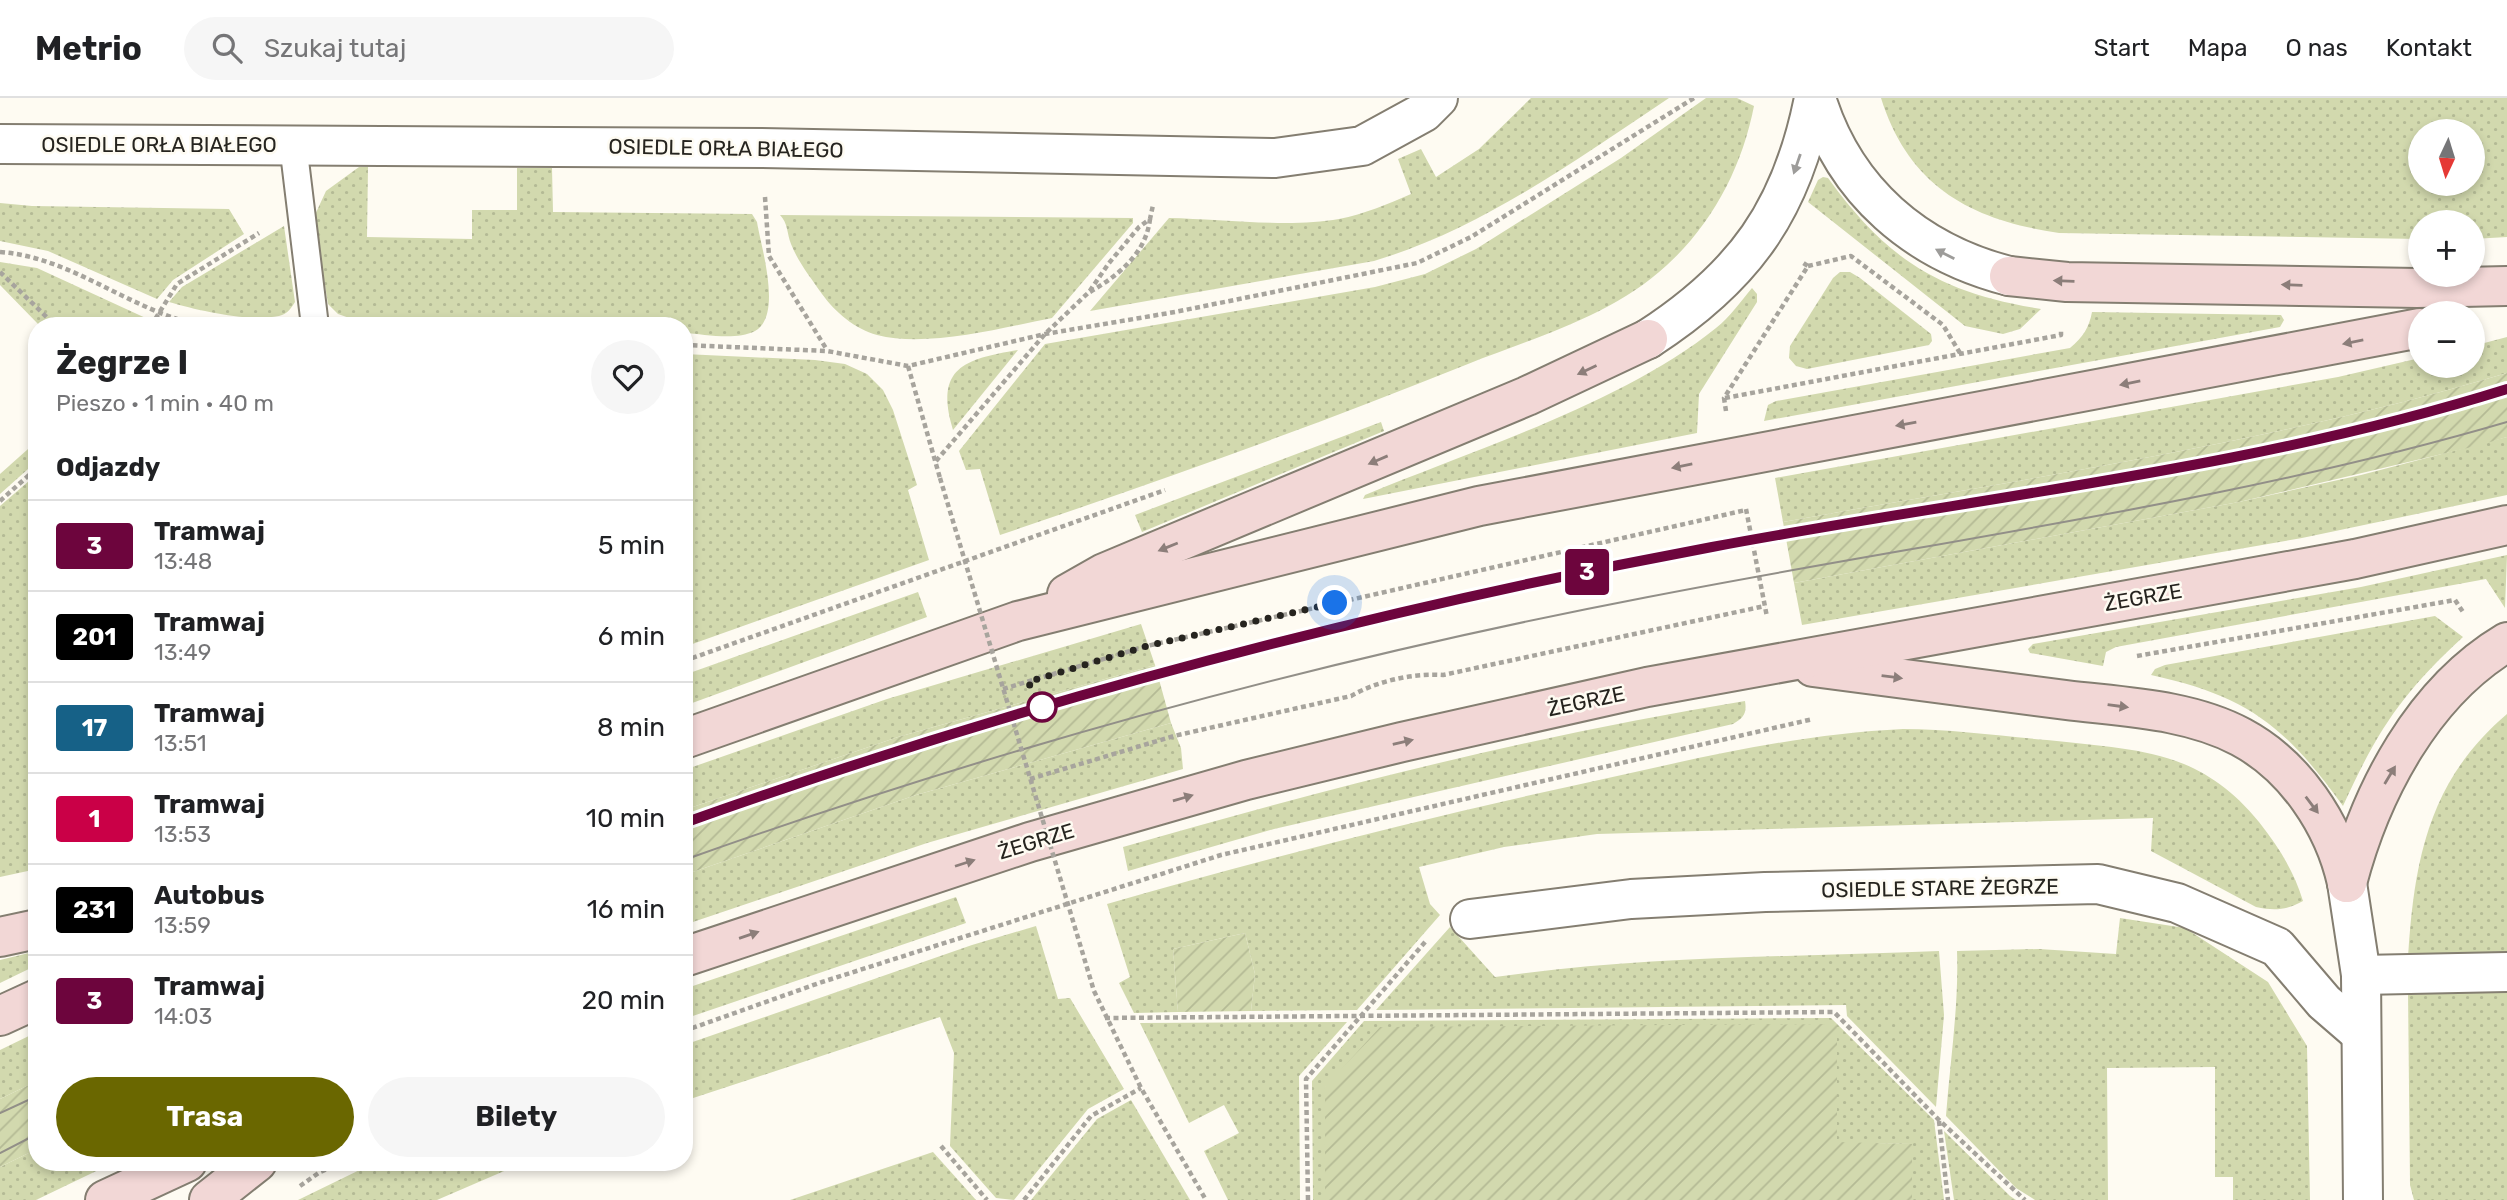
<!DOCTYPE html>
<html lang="pl">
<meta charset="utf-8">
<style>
:root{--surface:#fff;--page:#f6f6f6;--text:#202124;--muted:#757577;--line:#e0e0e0;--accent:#6a6700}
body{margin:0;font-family:Rubik,sans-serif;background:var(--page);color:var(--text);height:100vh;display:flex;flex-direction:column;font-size:26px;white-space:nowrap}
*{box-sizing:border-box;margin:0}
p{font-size:23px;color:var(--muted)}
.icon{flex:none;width:38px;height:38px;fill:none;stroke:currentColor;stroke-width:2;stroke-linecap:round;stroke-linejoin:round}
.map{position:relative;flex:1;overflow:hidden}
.side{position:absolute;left:28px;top:219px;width:665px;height:854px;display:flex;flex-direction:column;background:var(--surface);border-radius:28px;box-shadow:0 4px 10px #0003}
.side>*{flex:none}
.badge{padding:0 14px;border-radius:5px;font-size:24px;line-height:46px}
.needle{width:46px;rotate:184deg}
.fabs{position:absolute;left:2408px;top:21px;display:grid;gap:14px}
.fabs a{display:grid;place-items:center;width:77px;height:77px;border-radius:50%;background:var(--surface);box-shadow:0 4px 10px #0003;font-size:35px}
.you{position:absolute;width:35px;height:35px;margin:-18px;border:5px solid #fff;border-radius:50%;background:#1a73e8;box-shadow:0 0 0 10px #1a73e833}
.map>.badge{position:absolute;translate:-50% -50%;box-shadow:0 0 0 4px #fff}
h2{padding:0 28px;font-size:26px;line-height:63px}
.round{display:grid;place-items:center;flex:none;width:74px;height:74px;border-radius:37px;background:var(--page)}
.overview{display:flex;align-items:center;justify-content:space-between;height:119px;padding:0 28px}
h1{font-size:33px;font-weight:700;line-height:52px}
.action{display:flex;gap:14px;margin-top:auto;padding:14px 28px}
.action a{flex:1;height:80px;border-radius:42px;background:var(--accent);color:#fff;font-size:28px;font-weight:700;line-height:80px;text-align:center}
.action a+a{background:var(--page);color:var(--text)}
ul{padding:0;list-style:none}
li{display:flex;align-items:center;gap:21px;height:91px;padding:0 28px;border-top:2px solid var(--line)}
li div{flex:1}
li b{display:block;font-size:26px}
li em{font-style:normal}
li .badge{min-width:77px;font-weight:700;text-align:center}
header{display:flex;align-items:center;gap:42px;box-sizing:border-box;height:98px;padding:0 35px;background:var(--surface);border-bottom:2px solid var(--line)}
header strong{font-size:33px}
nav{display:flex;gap:38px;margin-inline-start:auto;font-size:24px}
.search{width:490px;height:63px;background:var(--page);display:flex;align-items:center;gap:18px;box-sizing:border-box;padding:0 24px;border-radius:38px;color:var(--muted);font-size:26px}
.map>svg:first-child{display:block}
.grass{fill:url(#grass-dots);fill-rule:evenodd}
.garden{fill:url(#garden-furrows)}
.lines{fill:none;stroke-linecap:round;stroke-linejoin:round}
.lane-casing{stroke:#847e71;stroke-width:30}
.street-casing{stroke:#847e71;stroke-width:42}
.secondary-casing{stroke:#847e71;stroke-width:42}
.path{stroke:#a7a49d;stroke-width:4.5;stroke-dasharray:5 3.5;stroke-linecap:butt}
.lane{stroke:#fff;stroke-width:26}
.street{stroke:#fff;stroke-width:38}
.secondary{stroke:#f2d7d6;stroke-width:38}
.tram{stroke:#928f88;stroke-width:2}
.path-bridge{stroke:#a7a49d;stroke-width:4.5;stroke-dasharray:5 3.5;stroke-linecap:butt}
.oneway{fill:#9d9c9a}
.oneway2{fill:#8c7e7a}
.line-casing{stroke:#fff;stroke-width:16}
.line{stroke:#6d053d;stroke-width:10}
.walk{stroke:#26241f;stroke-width:7;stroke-dasharray:0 12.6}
.stop-dot{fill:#fff;stroke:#6d053d;stroke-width:3.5}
.labels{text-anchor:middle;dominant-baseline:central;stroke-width:5;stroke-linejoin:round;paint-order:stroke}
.street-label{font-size:21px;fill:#26241f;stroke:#fefbf2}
</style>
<header>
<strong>Metrio</strong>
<div class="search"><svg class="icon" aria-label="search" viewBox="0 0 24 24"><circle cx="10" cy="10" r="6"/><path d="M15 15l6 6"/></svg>Szukaj tutaj</div>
<nav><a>Start</a><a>Mapa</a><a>O nas</a><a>Kontakt</a></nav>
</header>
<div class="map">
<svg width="2507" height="1102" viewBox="0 0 2507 1102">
<defs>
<pattern id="grass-dots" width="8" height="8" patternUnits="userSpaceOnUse" patternTransform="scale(1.75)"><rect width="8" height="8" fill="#d2d9ae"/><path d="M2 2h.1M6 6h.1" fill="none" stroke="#b4ba95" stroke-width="1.8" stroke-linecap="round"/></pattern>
<pattern id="garden-furrows" width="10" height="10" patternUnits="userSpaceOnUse" patternTransform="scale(1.75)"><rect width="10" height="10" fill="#d2d9ae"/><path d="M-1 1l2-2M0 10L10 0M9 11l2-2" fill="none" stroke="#b4ba95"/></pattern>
</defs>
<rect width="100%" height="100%" fill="#fefbf2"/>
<g class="grass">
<path d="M1531,0H1669C1576,62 1481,131 1374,163L1090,213L1169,120C1220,121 1290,130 1339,121C1364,116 1388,106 1411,96L1398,61L1421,51L1436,79L1479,51Z"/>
<path d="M1706,0H1737L1754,8C1742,69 1713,125 1667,167C1612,218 1536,239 1468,266C1314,328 1157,384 1000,437L980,371L966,372L959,353L1045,246L1375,189L1425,176L1476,151L1621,60Z"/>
<path d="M1881,0H2507V139L2473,141V124H2420V141L2059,135C1971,122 1909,89 1881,0ZM2420,33H2473V86H2420Z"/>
<path d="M359,69H368L367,139L472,141V112H517V70H552L553,114L752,116L757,124C761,149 783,218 755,233C735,243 705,236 684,235V228H490L355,222L338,216L328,206L314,119L326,93Z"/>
<path d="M1823,79L1828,80C1888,163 1941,195 2041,211L2020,231L2003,236L1965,228L1808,104L1818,82Z"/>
<path d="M0,105L32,108L229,111L244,136L173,182L157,201L48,153L0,143Z"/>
<path d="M780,117L1133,120V125L1052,220C1001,230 927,250 877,237C855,231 835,214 822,196C811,180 798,164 791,146C787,136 788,125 780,117Z"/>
<path d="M284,128L295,204C291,210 288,216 279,218C248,224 200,213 169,204L182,189Z"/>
<path d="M0,164L37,170L150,222L147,227H39L0,187Z"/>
<path d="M1840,174H1850L1860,180L1931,236L1932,243L1929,247L1807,271L1796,268L1789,260L1790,248L1833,180Z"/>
<path d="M1752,190L1757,196V204L1699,296L1697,335L1363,401L1365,397C1476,351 1623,305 1716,230C1730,219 1741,203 1752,190Z"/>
<path d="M2092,214L2281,217L2284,222L2280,229L1764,323L1768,307L1776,303L2070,250C2083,239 2089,230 2092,214Z"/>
<path d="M2507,239V275C2271,346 2025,380 1783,424L1775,380L2338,279L2420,260V268H2473V248Z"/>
<path d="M1018,252L953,332C934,270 964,261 1018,252Z"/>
<path d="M684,256L815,262L845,266L867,276L883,292L893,312L917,387L908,392L929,462L684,549Z"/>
<path d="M1381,324L1384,333L1142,434L1135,417Z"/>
<path d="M2507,339V397L2302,440L1802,527L1794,485L2239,404L2361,377Z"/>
<path d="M37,343V363L0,396V376Z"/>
<path d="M37,376V771L0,779V408Z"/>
<path d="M2507,457L2505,510L2486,481L2116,549L2106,554L2103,568L2030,555L2028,551L2033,546L2361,489Z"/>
<path d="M918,494L927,519L684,608V577Z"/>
<path d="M2435,518L2463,539C2402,595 2377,633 2343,708C2286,629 2248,598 2151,577L2155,571L2165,567Z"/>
<path d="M1141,526L1155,567L898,639L684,712V672L887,601Z"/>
<path d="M1745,603C1747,615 1744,620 1733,626L1274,731L1128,773L1123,749C1328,690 1535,637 1745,603Z"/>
<path d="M2507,616V861L2408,859C2414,762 2429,682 2507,616Z"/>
<path d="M1171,625L1181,650L1183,671L927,745L684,827V777L916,697Z"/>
<path d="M1903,631C1951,631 1999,638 2047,642C2135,652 2199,650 2259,724C2278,748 2294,773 2303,803C2287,812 2275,813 2256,809L2151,753L2153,720L1597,736L1504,749L1419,769L1430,806L1440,817L1357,912L1251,913L1255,876L1245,835L1173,851L1178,914L1134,915L1119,885L1130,879L1107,806C1267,760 1428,719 1590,684C1694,661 1796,636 1903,631Z"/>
<path d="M956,799L966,825L684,921V891Z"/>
<path d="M2120,820L2185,830L2268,884L2307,948L2310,1102H2233V1079H2215V969L2107,970L2108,1102H2035L2016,1090L1946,1018C1950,963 1959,908 1957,853L2039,851L2116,856Z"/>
<path d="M1036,828L1058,901L1070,900L1124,991L1088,1011L1014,1102L996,1100L950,1048L954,955L940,919L684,1003V947L972,847Z"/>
<path d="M1450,829L1495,879C1642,858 1791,859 1939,853L1944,917L1936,1009L1847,918L1846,907L1376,912Z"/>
<path d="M37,853V867L0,885V862Z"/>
<path d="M2507,891V1102H2414L2410,1087L2408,892Z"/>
<path d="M1831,920L1934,1022L1944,1102H1912V1046L1837,1045L1836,926L1325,989V1102H1313L1312,983L1364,923Z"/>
<path d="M1347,924L1299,978L1300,1102H1228L1204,1053L1239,1035L1224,1007L1189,1025L1140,925Z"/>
<path d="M37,934V983L0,1001V952Z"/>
<path d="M1131,1002L1190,1102H1031L1097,1021Z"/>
<path d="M1944,1033L2010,1098L2016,1102H1954Z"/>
<path d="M37,1051V1064H115L36,1102H0V1069Z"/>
<path d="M933,1054L976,1102H790Z"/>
<path d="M376,1064H525L437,1102H298Z"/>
</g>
<g class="garden">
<path d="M2507,275V339L2480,347L2239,404L1794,485L1783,424C2025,380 2271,346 2507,275Z"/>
<path d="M1155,567L1171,625L916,697L684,777V712L898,639Z"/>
<path d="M1245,835L1255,876L1251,913L1178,914L1173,851Z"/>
<path d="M1837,926V1044L1912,1046V1102H1325V989L1380,929Z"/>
<path d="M37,983V1051L0,1069V1001Z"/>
</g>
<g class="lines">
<g class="lane-casing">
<path id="lane" d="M293,46L315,228"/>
</g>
<g class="street-casing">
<g id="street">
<path d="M1816,0C1845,94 1916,154 2009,178"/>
<path d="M0,46L762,50L1275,60L1362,48L1424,14L1438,0"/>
<path d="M1648,241C1744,179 1792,112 1814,0"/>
<path d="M2347,785L2361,877L2363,1102"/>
<path d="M1470,821L1631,801L1765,794L2098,786L2177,805L2277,849L2324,904L2361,936"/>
<path d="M2361,877L2507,874"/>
</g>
</g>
<g class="secondary-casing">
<g id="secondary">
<path d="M2009,178L2067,184L2417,190L2507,188"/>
<path d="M1067,496L1104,475L1527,298L1648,241"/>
<path d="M1813,569C1897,580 1981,591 2066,602C2123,609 2189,611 2241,639C2295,668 2334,726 2347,785"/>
<path d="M684,641L1018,523L1479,408L2420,230"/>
<path d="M2347,785C2371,693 2423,594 2507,544"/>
<path d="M0,839L37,831"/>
<path d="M684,859L1030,744L1246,682L1402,644L1647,589L2355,461L2507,427"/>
<path d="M0,918L37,901"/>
<path d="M105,1102L187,1064"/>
<path d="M209,1102L257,1064"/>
</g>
</g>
<g class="path">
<path d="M765,99L769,158L827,252"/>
<path d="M0,154C73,159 133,215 204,228"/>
<path d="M1808,168L1851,158L1943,227L1960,255"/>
<path d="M0,174L56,228"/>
<path d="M1090,194C1119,177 1146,155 1150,121"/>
<path d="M151,228L177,186L259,135"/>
<path d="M684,247L827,253L908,268L1045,236L1175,214L1417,165L1471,139L1694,0"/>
<path d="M908,268L940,380"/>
<path d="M1725,300L2061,237V233"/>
<path d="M1726,313L1724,300L1808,168L1802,164"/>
<path d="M936,363L1045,236L1089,194L1109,165L1139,129L1150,121L1153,107"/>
<path d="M0,403L37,370"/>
<path d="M1746,411L1767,519"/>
<path d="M2137,558L2455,502L2463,514"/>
<path d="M684,563L1165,392"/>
<path d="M1003,591L1147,548L1746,412"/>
<path d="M1030,681L1174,638L1351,598C1377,583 1413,575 1443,577L1765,508"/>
<path d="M1094,893L1141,990L1206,1102"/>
<path d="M1105,920L1834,914L1939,1022L2025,1102"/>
<path d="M684,933L822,884L1221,757L1813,621"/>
<path d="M1939,1023L1948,1102"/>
<path d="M941,1048L987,1102"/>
<path d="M300,1088L320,1074L345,1064"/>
<path d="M1024,1102L1091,1018L1141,990"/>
<path d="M1308,1102L1306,981L1426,843"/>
</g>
<use href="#lane" class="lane"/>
<use href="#street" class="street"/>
<use href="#secondary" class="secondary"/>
<g class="tram">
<path d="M684,725C1018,605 1363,514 1712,449C1977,399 2249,373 2507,291"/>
<path d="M684,762C998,650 1320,562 1648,499C1934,443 2227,406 2507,324"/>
<path d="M0,1015L37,998"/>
<path d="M0,1055L37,1036"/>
</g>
<path class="path-bridge" d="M940,380L1094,893"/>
</g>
<defs><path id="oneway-solid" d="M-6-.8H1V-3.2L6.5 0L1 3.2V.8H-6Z" transform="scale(1.75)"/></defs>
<g class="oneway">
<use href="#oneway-solid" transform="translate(1797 66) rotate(109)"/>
<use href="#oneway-solid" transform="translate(1945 156) rotate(-153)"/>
</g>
<g class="oneway2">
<use href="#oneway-solid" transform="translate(2064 183) rotate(-178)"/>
<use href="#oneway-solid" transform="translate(2292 187) rotate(-178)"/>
<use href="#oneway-solid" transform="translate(2353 244) rotate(169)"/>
<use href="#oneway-solid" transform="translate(1587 272) rotate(155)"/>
<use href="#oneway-solid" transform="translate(2130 285) rotate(169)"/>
<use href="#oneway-solid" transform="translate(1906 326) rotate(170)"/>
<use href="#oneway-solid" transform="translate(1378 362) rotate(157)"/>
<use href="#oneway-solid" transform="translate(1682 368) rotate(169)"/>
<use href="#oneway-solid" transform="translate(1168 449) rotate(158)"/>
<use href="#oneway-solid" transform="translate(1892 579) rotate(7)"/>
<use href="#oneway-solid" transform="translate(2118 608) rotate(8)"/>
<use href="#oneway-solid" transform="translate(1403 644) rotate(-13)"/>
<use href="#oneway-solid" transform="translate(2390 677) rotate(-59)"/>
<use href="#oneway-solid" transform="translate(1183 700) rotate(-16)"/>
<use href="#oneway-solid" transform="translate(2312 707) rotate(53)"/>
<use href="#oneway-solid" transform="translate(965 765) rotate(-18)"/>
<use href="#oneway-solid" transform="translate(749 837) rotate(-19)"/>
</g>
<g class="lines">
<g class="line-casing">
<path id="line" d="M684,725C1018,606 1363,514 1712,449C1977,399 2249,372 2507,291"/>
</g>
<use href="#line" class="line"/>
<path class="walk" d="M1042,609L1028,584L1147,548L1335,505"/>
</g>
<circle class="stop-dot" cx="1042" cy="609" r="14"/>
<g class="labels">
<g class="street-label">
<text x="159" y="46">OSIEDLE ORŁA BIAŁEGO</text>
<text transform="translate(726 50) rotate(1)">OSIEDLE ORŁA BIAŁEGO</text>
<text transform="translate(2143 499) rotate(-10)">ŻEGRZE</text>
<text transform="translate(1586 603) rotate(-12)">ŻEGRZE</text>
<text transform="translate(1036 743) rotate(-17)">ŻEGRZE</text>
<text transform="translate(1940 790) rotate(-1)">OSIEDLE STARE ŻEGRZE</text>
</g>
</g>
</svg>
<div class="fabs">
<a><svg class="needle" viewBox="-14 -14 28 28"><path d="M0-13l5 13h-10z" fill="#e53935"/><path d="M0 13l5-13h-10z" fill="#757577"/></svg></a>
<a>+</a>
<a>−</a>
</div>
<div class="you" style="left:1335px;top:505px"></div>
<b class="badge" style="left:1587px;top:474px;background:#6d053d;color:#fff">3</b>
<section class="side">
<div class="overview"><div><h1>Żegrze I</h1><p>Pieszo · 1 min · 40 m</p></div><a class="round"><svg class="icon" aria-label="heart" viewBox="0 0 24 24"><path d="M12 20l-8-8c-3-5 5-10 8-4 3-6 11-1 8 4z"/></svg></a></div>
<h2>Odjazdy</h2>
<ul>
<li><span class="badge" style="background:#6d053d;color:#fff">3</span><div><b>Tramwaj</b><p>13:48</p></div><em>5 min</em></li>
<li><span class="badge" style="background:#000;color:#fff">201</span><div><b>Tramwaj</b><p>13:49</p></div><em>6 min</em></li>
<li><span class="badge" style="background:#166187;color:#fff">17</span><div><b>Tramwaj</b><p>13:51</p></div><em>8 min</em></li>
<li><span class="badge" style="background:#ca0047;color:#fff">1</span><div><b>Tramwaj</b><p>13:53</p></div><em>10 min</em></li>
<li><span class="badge" style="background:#000;color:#fff">231</span><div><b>Autobus</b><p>13:59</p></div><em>16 min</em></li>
<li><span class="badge" style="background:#6d053d;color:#fff">3</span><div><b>Tramwaj</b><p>14:03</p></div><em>20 min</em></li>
</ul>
<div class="action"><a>Trasa</a><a>Bilety</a></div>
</section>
</div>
